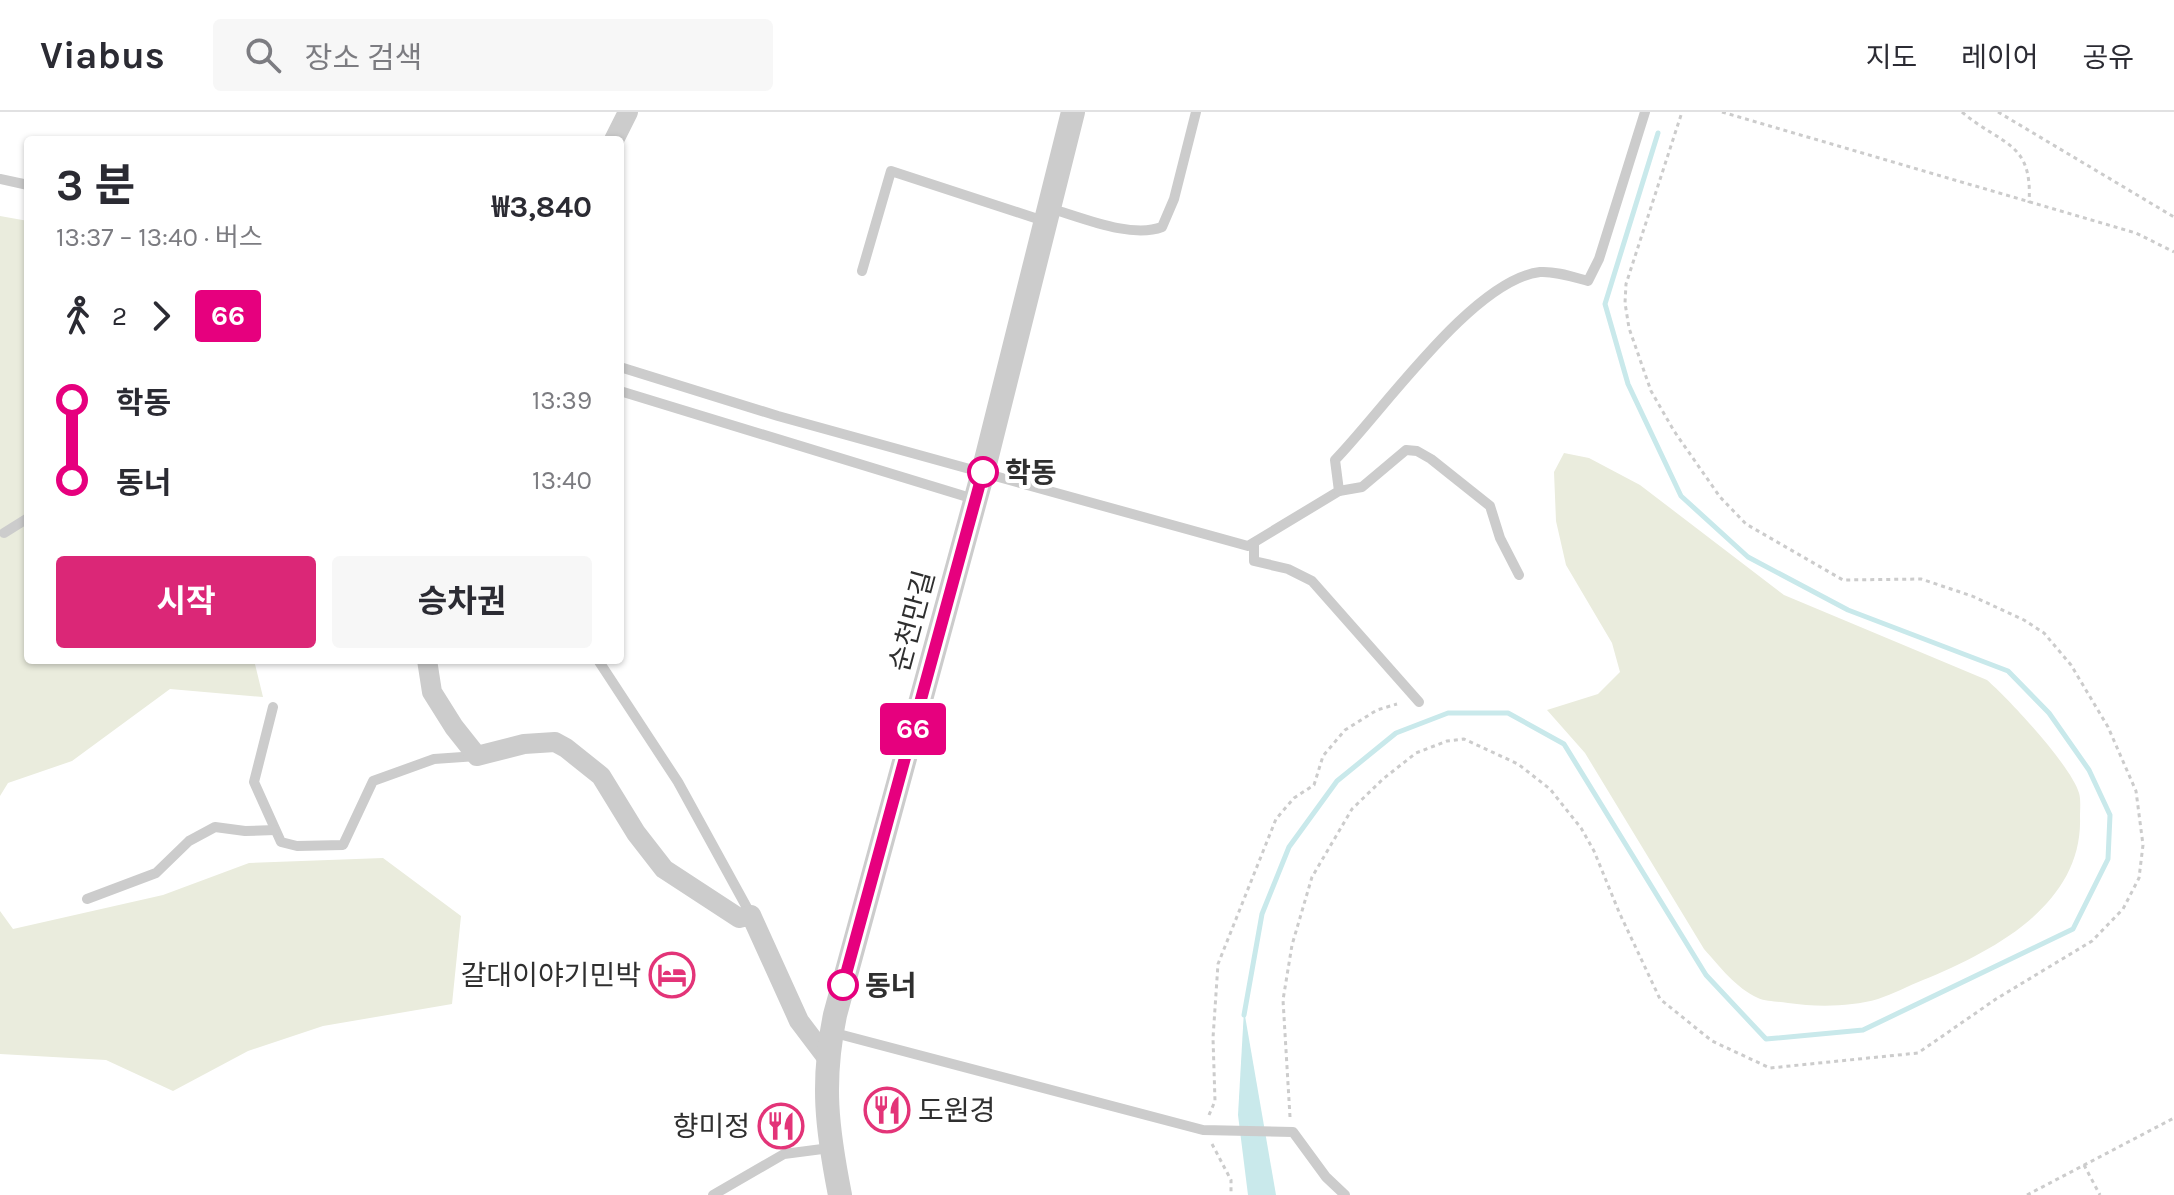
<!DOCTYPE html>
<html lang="ko">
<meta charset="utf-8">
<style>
:root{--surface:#fff;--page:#f7f7f7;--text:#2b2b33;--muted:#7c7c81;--line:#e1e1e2;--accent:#db2777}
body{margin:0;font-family:Karla,"Noto Sans KR",sans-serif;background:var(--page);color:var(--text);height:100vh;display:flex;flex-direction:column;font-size:30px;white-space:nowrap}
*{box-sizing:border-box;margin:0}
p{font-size:26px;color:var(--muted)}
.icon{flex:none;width:44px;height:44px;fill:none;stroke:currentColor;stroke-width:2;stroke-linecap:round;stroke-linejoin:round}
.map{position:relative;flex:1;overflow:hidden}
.side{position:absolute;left:24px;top:24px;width:600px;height:528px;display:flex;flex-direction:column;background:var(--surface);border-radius:8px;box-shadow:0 2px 6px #0004}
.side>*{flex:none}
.badge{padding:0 16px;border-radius:6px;font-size:28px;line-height:52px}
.map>.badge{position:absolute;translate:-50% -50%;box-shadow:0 0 0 4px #fff}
.legs{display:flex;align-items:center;gap:12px;height:88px;padding:0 32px;font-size:26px}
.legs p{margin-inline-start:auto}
.headline{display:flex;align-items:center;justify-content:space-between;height:136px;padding:0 32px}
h1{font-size:44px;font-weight:700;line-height:60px}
.primary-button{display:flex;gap:16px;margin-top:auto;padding:16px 32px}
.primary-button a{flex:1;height:92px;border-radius:8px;background:var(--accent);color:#fff;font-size:32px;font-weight:700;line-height:92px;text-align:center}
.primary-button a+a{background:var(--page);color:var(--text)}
ul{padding:0 32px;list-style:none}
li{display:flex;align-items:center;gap:28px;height:80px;font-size:30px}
li i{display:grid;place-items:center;width:12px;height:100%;margin:0 10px;background:currentColor}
li i::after{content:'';width:20px;height:20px;margin:-10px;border:6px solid;border-radius:50%;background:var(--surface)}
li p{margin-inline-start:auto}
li:first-child i{background:linear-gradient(#0000 50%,currentColor 0)}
li:last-child i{background:linear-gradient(currentColor 50%,#0000 0)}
header{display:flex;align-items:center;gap:48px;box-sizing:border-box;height:112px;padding:0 40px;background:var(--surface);border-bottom:2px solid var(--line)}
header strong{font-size:38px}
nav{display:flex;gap:44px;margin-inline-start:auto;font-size:28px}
.search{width:560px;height:72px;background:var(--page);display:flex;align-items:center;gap:20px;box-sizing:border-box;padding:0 28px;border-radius:8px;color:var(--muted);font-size:30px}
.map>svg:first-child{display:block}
.green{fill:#eaecdd}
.water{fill:#c9e9eb}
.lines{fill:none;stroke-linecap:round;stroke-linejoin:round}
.stream{stroke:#c9e9eb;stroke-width:5}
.path{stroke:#ccc;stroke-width:3;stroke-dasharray:4 4;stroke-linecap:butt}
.service{stroke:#ccc;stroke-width:10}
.minor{stroke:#ccc;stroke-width:20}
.tertiary{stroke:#ccc;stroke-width:24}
.line-1-casing{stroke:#fff;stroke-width:18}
.line-1{stroke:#e6007e;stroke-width:12}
.stop-1-dot{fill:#fff;stroke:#e6007e;stroke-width:4}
.labels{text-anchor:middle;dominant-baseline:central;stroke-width:8;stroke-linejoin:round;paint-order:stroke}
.stop-label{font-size:28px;font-weight:bold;fill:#2f2f2f;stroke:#fff;text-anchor:start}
.street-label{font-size:28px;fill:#2f2f2f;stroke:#fff}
.poi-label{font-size:28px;fill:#2f2f2f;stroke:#fff;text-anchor:end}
</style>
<header>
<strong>Viabus</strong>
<div class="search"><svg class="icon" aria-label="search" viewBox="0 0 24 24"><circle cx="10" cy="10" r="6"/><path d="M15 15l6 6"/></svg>장소 검색</div>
<nav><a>지도</a><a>레이어</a><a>공유</a></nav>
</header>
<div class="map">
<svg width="2174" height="1083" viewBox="0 0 2174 1083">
<rect width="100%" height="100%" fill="#fff"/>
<g class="green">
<path d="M0,104L28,109V548H254L263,585L170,577L72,649L8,671L0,684Z"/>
<path d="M1564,341L1589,346L1640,373L1784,483L1987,568C2010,588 2071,654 2079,681C2081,687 2080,698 2080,705C2083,793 1993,839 1923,868C1908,874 1893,882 1878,887C1850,895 1816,895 1788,891C1779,889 1766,890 1758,886C1736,876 1720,855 1704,837L1585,641L1547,598L1598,582L1620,560L1612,531L1566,453L1556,409L1554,360Z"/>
<path d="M383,746L461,804L452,892L323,914L248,939L173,979L106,948L0,942V799L13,817L163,783L249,751Z"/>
</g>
<path class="water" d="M1244,898L1276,1083H1248L1238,1003Z"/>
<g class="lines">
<path class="stream" d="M1244,903L1262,802L1289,735L1337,669L1396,621L1448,601H1508L1564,632L1706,863L1766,927L1863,918L2073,817L2108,747L2110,703L2089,658L2049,601L2008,559L1848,498L1748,445L1681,384L1628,272L1605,192L1658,21"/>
<g class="path">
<path d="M1722,0L2136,121L2174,140"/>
<path d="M1962,0C2002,34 2033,29 2029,91"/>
<path d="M1998,0L2174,105"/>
<path d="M1209,1003L1215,989L1213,926L1218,852L1276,707L1294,686L1314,673L1323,644L1345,618L1377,598L1397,592"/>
<path d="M1290,1005L1283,888L1292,833L1312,765L1352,697L1383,667L1416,641L1447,629L1464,627L1518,652L1550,677L1581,716L1594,739L1619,800L1660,887L1712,929L1770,956L1918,941L1996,887L2092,829L2123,797L2139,766L2143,733L2136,679L2108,615L2071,553L2044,521L2024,508L1972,484L1921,467L1843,468L1746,412L1720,385L1674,319L1651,279L1629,216L1625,191L1626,172L1682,0"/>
<path d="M1212,1032L1231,1068V1083"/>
<path d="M2084,1053L2100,1083"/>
<path d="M2027,1083L2174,1006"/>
</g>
<g class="service">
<path d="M0,67L28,73"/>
<path d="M1049,96C1081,105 1131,127 1162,115L1174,87L1196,0"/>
<path d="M862,159L891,59L1044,109"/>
<path d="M620,255L778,304L1248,434L1339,379L1335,348C1383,299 1473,168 1540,160C1556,159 1573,165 1588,169L1599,147L1645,0"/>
<path d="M620,279L974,387"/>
<path d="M1339,379L1362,375L1406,338L1417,339L1431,347L1490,394L1500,426L1519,463"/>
<path d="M4,421L28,406"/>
<path d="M1254,431V449L1288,457L1312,469L1419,590"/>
<path d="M598,548L678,670L751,803"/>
<path d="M273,595L254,670L281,730L297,734L343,733L373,669L434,647L477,644"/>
<path d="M87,787L156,761L189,729L215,715L245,719L275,718"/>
<path d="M831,920L1203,1018L1293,1020L1326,1065L1345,1083"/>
<path d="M713,1083L784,1042L830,1036"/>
</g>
<g class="minor">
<path d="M614,28L628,0"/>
<path d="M427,548L432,580L454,615L477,644L524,632L555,630L566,636L601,664L636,721L664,757L739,806L751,803L799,909L827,946"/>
</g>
<path class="tertiary" d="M840,1083C827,1017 821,970 835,903L983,360L1073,0"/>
</g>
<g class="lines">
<g class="line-1-casing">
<path id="line-1" d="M843,873L983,360"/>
</g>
<use href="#line-1" class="line-1"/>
</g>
<defs>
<g id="hotel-ring" transform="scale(2.3)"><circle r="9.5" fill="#fff" stroke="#e33478" stroke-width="1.5"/><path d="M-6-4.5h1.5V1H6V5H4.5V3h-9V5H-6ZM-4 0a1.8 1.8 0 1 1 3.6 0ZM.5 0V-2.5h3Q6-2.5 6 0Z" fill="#e33478"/></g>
<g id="restaurant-ring" transform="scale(2.3)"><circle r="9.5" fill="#fff" stroke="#e33478" stroke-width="1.5"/><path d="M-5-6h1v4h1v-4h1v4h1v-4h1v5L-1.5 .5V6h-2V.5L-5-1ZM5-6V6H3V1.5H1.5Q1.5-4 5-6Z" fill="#e33478"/></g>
</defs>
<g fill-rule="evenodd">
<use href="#hotel-ring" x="672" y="863"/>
<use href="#restaurant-ring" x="887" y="998"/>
<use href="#restaurant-ring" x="781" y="1014"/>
</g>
<g class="stop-1-dot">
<circle cx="983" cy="360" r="14"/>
<circle cx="843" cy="873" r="14"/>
</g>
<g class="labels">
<g class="stop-label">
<text x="1005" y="360">학동</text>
<text x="865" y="873">동너</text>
</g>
<g class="street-label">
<text transform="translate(912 509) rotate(-75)">순천만길</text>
</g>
<g class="poi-label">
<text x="641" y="863">갈대이야기민박</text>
<text x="918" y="998" text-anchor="start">도원경</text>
<text x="750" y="1014">향미정</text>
</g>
</g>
</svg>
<b class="badge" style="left:913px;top:617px;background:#e6007e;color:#fff">66</b>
<section class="side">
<div class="headline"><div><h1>3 분</h1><p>13:37 – 13:40 · 버스</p></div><b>₩3,840</b></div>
<div class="legs"><svg class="icon" aria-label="walk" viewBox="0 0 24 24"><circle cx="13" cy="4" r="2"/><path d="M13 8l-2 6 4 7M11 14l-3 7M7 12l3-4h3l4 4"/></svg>2<svg class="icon" aria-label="forward" viewBox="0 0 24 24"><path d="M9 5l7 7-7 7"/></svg><b class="badge" style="background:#e6007e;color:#fff">66</b></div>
<ul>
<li><i style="color:#e6007e"></i><b>학동</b><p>13:39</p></li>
<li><i style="color:#e6007e"></i><b>동너</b><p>13:40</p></li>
</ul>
<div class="primary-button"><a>시작</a><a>승차권</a></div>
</section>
</div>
